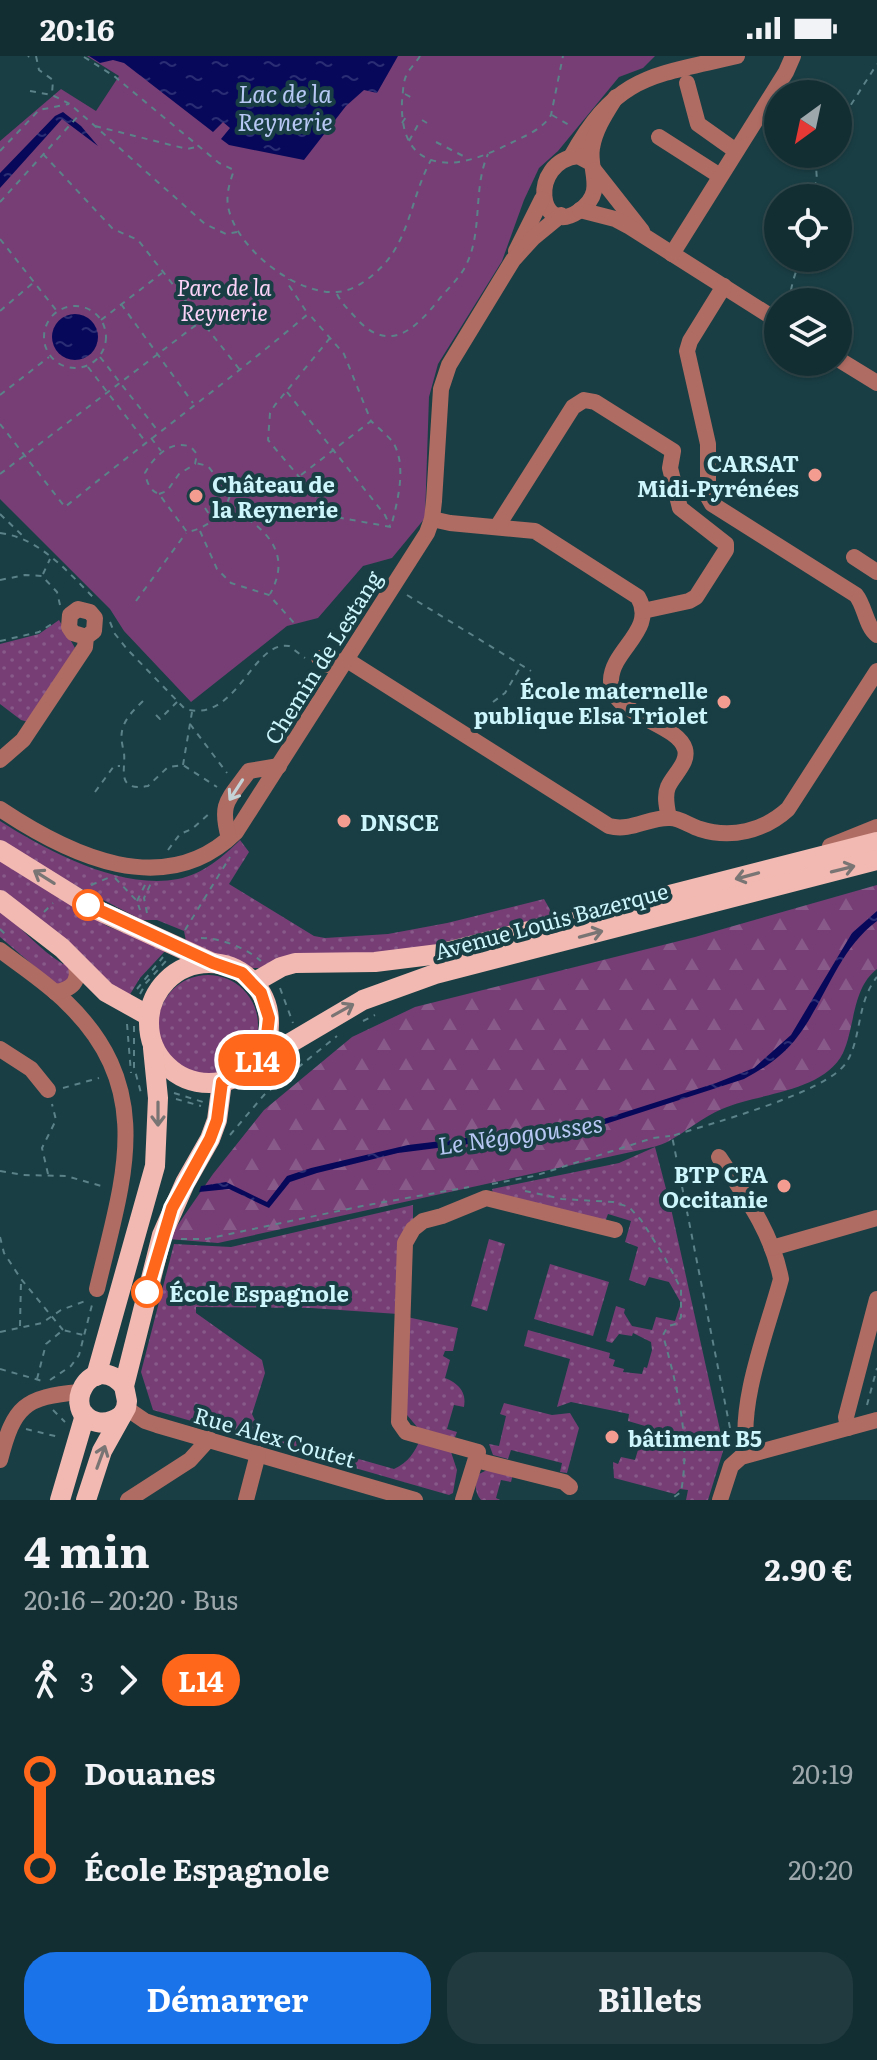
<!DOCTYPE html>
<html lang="fr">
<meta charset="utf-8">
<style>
:root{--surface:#132e33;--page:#203a3f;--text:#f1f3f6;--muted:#9da8ac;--line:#324a4e;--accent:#1a73e8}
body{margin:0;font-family:Literata,serif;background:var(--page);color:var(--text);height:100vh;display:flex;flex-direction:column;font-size:30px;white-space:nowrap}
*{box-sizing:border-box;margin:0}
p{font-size:26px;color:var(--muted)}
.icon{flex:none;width:44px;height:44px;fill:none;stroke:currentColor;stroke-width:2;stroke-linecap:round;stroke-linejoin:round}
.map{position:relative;height:1444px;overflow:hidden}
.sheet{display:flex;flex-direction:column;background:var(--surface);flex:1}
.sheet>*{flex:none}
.badge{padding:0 16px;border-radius:26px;font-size:28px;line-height:52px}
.needle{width:52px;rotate:213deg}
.buttons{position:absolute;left:764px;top:24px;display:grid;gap:16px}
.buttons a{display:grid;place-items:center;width:88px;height:88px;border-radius:50%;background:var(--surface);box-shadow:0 2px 6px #0004,0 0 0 2px var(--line);font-size:40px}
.map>.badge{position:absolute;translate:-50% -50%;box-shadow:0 0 0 4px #fff}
.legs{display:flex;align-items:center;gap:12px;height:88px;padding:0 24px;font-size:26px}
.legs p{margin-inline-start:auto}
.head{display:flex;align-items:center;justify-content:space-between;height:136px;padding:0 24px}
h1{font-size:44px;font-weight:700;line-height:60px}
.primary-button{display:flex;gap:16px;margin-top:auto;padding:16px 24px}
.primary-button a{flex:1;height:92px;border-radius:32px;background:var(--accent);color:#fff;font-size:32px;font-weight:700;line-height:92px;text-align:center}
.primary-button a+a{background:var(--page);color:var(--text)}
ul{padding:0 24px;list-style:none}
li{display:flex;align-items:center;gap:28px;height:96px;font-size:30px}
li i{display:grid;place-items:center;width:12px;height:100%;margin:0 10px;background:currentColor}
li i::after{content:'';width:20px;height:20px;margin:-10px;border:6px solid;border-radius:50%;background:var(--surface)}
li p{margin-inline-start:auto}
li:first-child i{background:linear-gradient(#0000 50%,currentColor 0)}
li:last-child i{background:linear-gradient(currentColor 50%,#0000 0)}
.status{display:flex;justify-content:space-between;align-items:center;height:56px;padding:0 40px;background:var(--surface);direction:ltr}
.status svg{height:22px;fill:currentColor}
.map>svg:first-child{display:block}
.grass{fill:url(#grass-dots)}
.forest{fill:url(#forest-firs)}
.green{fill:#763e75}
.water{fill:url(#water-ripples)}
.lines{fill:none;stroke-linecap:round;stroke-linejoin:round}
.path{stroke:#5b8288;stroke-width:2;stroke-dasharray:6 6;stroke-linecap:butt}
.minor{stroke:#af6c63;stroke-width:16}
.major{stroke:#f1b9b1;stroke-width:20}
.oneway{stroke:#c5d3d6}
.oneway2{stroke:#7a7575}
.line-1-casing{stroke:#fff;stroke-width:18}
.line-1{stroke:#ff671b;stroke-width:12}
.poi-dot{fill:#f59c91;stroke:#193e44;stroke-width:3}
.stop-1-dot{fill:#fff;stroke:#ff671b;stroke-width:4}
.labels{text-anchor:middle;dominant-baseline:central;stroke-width:8;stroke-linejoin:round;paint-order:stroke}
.park-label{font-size:22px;font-style:italic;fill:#fbd3f8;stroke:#193e44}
.poi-label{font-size:22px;font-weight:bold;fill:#ccf5fc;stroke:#193e44;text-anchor:end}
.street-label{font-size:22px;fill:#ccf5fc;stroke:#193e44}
.stop-label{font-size:22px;font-weight:bold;fill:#ccf5fc;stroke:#193e44;text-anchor:start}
.water-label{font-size:24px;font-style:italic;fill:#b7c8f5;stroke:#193e44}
</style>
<div class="status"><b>20:16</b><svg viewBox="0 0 49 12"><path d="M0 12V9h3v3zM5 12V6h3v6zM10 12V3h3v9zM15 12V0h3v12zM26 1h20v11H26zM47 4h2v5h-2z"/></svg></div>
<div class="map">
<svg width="877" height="1444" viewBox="0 0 877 1444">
<defs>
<pattern id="grass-dots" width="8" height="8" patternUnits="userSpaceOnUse" patternTransform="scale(2)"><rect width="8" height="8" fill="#763e75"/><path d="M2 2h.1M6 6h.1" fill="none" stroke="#885a8a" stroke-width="1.8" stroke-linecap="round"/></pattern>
<pattern id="forest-firs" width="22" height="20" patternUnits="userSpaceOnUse" patternTransform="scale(2)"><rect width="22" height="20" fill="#763e75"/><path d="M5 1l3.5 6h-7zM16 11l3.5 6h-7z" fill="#885a8a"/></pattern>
<pattern id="water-ripples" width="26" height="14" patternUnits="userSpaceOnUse" patternTransform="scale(2)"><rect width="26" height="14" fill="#07085a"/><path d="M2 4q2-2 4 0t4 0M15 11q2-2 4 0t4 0" fill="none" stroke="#2a2d73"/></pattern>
</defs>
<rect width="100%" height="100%" fill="#193e44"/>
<g class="grass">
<path d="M59,564L75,592L28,666L21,664L0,648V588L39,578Z"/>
<path d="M0,765C47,795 120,834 178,823C203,818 223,801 240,784L249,796L229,828L314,880L325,882L388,878L447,867L544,843L553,859L410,895L262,912H249L186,885L184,875L157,864H142L55,819L0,784Z"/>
<path d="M0,804L107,870L166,894L140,922L129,940L118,937L0,838Z"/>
<path d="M0,855C23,872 38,893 63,908L69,907L72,920L61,929L54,927L0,881Z"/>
<circle cx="208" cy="969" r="50"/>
<path d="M655,1091L670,1148L724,1392L708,1444H686L688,1434L680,1433L675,1438L614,1422L613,1406L618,1408L621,1401L635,1404L645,1370L628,1365L629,1358L571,1346L557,1351L570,1303L524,1290L528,1274L610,1297L609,1302L615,1304L613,1310L624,1313L623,1316L642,1318L644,1311L647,1312L652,1294L651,1286L633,1277L632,1280L619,1278L612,1287L606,1285L616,1250L625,1253L624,1257L632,1270L652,1274L656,1261L675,1265L681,1247L669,1226L649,1221L645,1230L629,1224L638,1191L625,1186L631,1165L608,1158L605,1166L493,1137L492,1133L619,1107Z"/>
<path d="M413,1149V1166L398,1258L311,1252L196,1251V1257L262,1304L265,1317L252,1358L259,1373L267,1377L394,1413C409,1406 414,1397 421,1382L451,1396L457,1414L453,1437L449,1439L153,1354L141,1316L174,1188L231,1191Z"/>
<path d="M489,1183L505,1188L487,1255L471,1250Z"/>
<path d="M550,1208L609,1226L593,1280L534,1263Z"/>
<path d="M407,1261L458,1272L453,1295H445L443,1300L450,1304L445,1322C458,1327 467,1336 464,1351L454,1349L447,1373L457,1376L454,1384L418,1372L407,1359Z"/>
<path d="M504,1347L552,1359L570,1357L579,1372L567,1417L560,1416L562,1407L511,1394L508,1403L493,1399L489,1388L499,1390L506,1360L500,1358Z"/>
<path d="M489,1413L513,1418L511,1426L501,1424L496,1442L500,1444H481C474,1435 475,1429 479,1418Z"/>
</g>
<path class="forest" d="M877,829V913C852,932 855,971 843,997C823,1037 757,1037 722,1053C703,1061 687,1075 669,1085C660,1090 649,1092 640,1094L218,1187L168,1183L213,1118L264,1054L352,981L415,951L695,881Z"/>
<path class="green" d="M87,0H655L643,12L619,21L558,95L539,112L524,144L502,205L438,308L429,341L425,462L392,502L363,510L318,562L287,570L191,646L124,575L110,553L0,443V85L61,33L96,55L119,20Z"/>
<g class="water">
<path d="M89,0H398L377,37L364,34L346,50L304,104L229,89L221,83L230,72L223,66L213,76L124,7L113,4L100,7Z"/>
<path d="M63,56L81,70L98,90L62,63L0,132V117L55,60Z"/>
<circle cx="75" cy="281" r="23"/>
<path d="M877,855V865C838,894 826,943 798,980C784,999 765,1012 744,1023L593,1072L398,1097L317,1117L290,1126L269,1152L229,1133L199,1136L201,1130L226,1126L267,1146L287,1120L311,1112L408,1089L591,1067L716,1027L754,1012L791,979L852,877Z"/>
</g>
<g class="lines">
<g class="path">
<path d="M36,0L39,14L53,24L52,38"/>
<path d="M420,0C416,7 409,13 406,20C403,27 403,37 402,45C401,72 407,101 440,106C462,110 491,97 511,87C525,80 543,73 551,59L563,0"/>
<path d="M28,1L29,0"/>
<path d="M84,1L114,20L219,107L234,114C230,126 226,137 228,150C235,191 295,239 337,236C351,235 364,227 375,217C410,188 410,142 431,104"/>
<path d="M30,35L52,39L70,48L205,168L226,178L237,176"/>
<path d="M405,38L414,43"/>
<path d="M552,59L571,70"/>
<path d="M422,64L427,67"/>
<path d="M402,67L408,58"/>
<path d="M838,69L877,8"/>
<path d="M95,70L187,93L197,91"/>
<path d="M409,85L420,65"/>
<path d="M436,86L467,102"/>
<path d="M0,95L39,54L69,48"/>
<path d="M43,98L113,173L138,184L240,314"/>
<path d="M807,142L817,125L816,110L823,98"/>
<path d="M0,146L80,58"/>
<path d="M0,183L56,254"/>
<path d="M337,238C341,247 349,254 356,262C389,299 416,273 440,242C448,233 458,223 464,213C484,178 472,134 488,98"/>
<path d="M790,246C789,236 796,212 802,202"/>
<path d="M121,248L193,347"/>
<circle cx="75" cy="281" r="31"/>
<path d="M0,255L33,227"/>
<path d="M101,264L162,217"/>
<path d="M330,282L275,349L270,357L268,384L327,454L336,461L391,471C397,447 407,412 394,388C389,380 378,372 371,365"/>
<path d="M100,301L158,375"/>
<path d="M88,311L145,385"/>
<path d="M287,336L385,459L390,470"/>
<path d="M0,339L49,301"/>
<path d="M0,368L65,451C145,386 229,325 308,258L288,228L289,223"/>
<path d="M151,382L161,395"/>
<path d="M0,418L200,266"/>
<path d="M301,419L371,365L344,298L309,258"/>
<path d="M159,438L167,435L179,418L195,408L197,398L191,391C172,383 154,400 145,417C147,426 149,434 159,438L187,476C206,473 225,458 230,439L208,410L196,407"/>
<path d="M227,450C263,470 294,495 270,538"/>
<path d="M205,452L213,464"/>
<path d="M0,458L25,482"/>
<path d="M200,475L217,513L231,527L269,539L295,568"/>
<path d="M0,477C39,482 66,514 93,541"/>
<path d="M43,518L50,503"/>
<path d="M0,524L25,519L42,520L57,536L60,549"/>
<path d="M407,539L531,615"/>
<path d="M136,545L186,477"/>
<path d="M110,566L115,578L127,593L185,653C237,668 252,584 289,590L305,602"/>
<path d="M0,585L39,576L55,566"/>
<path d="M143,645C135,653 127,660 123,671C120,681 122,687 124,697C126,713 115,736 148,730L168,711L183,709L217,731"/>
<path d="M493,646L505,637L521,610"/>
<path d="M156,659L160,663L177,646"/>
<path d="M190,668L227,717"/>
<path d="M183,709L192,656"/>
<path d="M95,736L114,710H120"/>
<path d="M168,794L180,778L192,773L210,757"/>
<path d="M115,822L137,845L140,854"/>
<path d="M91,829L108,822"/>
<path d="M137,845L147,825"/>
<path d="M44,856L53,847"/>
<path d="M147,857L144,842L152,825"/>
<path d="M0,873L8,881"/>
<path d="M185,874L230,801"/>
<path d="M201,882C221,882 246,892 261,905"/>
<path d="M280,932L293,967"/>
<path d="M137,933L163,901"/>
<path d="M140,938L146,927L166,905"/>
<path d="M363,965L375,959"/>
<path d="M127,968L131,1017"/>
<path d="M134,970V1011L141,1037"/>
<path d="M63,1032L99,1022"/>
<path d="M174,1037L203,1046"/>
<path d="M176,1043L201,1050"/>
<path d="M230,1079L264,1039L337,980"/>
<path d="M0,1115L23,1119L66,1120L105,1131"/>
<path d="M48,1118L42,1092L56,1064L52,1048"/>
<path d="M492,1128L534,1120L653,1082L670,1080"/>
<path d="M525,1135L562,1143L613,1146L629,1151L641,1164L664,1200L681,1233V1261L676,1268L668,1270L663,1279C677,1331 691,1382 681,1436L674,1441"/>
<path d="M0,1181L4,1197L21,1223L63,1274"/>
<path d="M181,1183H206L362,1150L469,1131"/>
<path d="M20,1270L21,1225"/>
<path d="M0,1276L42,1267L61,1254L88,1244"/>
<path d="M0,1313L46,1326"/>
<path d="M37,1323L46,1288L63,1274L83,1279"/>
<path d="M50,1324L71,1310L79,1299L93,1245"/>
<path d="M867,1349L877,1312"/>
<path d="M53,1354L65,1366"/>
<path d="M730,1372L672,1080C709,1068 826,1037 846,1007C862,983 856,947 877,921"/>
<path d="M26,1373L59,1381"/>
</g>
<g class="minor">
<path d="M687,27L698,68L736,95"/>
<path d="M659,81L720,120"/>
<path d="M571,101C617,18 652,20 737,0"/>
<path d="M591,107L578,100C528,106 538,183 579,155C607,136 588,115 592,92C595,73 606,57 616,41"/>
<path d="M594,114L642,175"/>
<path d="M580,154L615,163L630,171L778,265"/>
<path d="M516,195L542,143"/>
<path d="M672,198L786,16L793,0"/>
<path d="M724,230L690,285L687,295L708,388V441L712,448L856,539C865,550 866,571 877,579"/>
<path d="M838,303L877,327"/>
<path d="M432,463L450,467L535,475L638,541C657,574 612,593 611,624C610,660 677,666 685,693C689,707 673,719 668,731C664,740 667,752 669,762"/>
<path d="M497,471L573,351L584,344L595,346L673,395L670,412L680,452L726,488V494L696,541L689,545L643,555"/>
<path d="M854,501L877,516"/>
<path d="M319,602L327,609L347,604L609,770C631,776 649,761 670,762C680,762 690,770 700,773C731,783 764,775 788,753L877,615"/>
<path d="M0,704L23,684L85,591L86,581L94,575L95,562L90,556L78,553L70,559L69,571L73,577L86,581"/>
<path d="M0,753C69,799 165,846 236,776L427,477L432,463L434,445L441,333L449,309L513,204L533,182L561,159"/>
<path d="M229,782C219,747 228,744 249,715L279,710"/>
<path d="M830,790L877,771"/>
<path d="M0,894C22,911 47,927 67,947C158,1035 122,1126 97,1233"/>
<path d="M55,936C75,933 81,923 74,904"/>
<path d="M0,993L31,1013L48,1034"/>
<path d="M719,1101C745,1140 772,1176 781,1223C767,1275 738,1346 747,1398"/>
<path d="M772,1192L877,1162"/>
<path d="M126,1352L145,1365L157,1369L415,1444"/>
<path d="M848,1372L846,1361L877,1243"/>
<path d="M0,1404C14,1350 24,1341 80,1336"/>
<path d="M476,1404L564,1426L570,1431"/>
<path d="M128,1444L190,1404L209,1383"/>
<path d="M246,1444L258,1398"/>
<path d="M463,1444L478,1396L406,1376L399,1366L405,1187L413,1173L423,1165L442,1160L486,1142L615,1174"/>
<path d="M720,1444L731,1410L741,1401L877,1364"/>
</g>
<g class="major">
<path d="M0,794L95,853L213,907"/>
<path d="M0,844L62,892L106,936L149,960"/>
<circle cx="209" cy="967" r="60"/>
<path d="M253,927L281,911L295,907L375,906L439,898L877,786"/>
<path d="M253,1009L363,944L435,918L877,804"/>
<path d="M96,1320L155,1110L158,1042L153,992"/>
<path d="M121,1360C114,1365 106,1368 97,1366C58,1357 91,1292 124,1330"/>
<path d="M60,1444L85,1359"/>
<path d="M86,1444L102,1395L126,1352L127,1345L124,1330L162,1179L185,1127L210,1083L217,1064L222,1026"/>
</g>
</g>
<defs><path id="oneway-shaft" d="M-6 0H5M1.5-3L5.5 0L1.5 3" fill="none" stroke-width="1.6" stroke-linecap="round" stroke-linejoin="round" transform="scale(2)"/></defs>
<use class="oneway" href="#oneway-shaft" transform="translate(236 734) rotate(123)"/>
<g class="oneway2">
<use href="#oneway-shaft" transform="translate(843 813) rotate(-14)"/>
<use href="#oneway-shaft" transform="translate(747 820) rotate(165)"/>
<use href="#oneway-shaft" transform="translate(44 821) rotate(-148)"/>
<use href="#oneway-shaft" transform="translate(591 878) rotate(-15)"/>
<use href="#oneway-shaft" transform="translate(343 954) rotate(-29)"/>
<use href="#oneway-shaft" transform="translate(158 1058) rotate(90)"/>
<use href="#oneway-shaft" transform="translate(101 1401) rotate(-70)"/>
</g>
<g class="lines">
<g class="line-1-casing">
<path id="line-1" d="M88,849L213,907L242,917L261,937L269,962L266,987L253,1009L244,1017L222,1026L217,1064L210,1083L172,1152L147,1236"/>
</g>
<use href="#line-1" class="line-1"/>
</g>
<g class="poi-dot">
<circle cx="815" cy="419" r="8"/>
<circle cx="196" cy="440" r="8"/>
<circle cx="724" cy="646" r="8"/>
<circle cx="344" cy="765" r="8"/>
<circle cx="784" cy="1130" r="8"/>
<circle cx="612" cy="1381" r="8"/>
</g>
<g class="stop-1-dot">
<circle cx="88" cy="849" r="14"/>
<circle cx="147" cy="1236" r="14"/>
</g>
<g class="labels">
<g class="park-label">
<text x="224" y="230">Parc de la<tspan x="224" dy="25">Reynerie</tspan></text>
</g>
<g class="poi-label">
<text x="799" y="406">CARSAT<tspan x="799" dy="25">Midi-Pyrénées</tspan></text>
<text x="212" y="427" text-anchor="start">Château de<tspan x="212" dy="25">la Reynerie</tspan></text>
<text x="708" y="633">École maternelle<tspan x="708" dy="25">publique Elsa Triolet</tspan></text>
<text x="360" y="765" text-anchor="start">DNSCE</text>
<text x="768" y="1117">BTP CFA<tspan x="768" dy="25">Occitanie</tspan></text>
<text x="628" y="1381" text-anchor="start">bâtiment B5</text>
</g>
<g class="street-label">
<text transform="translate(322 601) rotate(-58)">Chemin de Lestang</text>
<text transform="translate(551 864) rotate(-15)">Avenue Louis Bazerque</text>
<text transform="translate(275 1380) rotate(16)">Rue Alex Coutet</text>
</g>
<g class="stop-label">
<text x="169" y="1236">École Espagnole</text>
</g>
<g class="water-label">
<text x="285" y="36">Lac de la<tspan x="285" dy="28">Reynerie</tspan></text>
<text transform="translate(520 1077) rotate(-8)">Le Négogousses</text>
</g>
</g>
</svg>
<div class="buttons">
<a><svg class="needle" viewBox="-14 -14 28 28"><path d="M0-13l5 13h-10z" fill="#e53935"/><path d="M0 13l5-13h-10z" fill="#9da8ac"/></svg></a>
<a><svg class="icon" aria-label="locate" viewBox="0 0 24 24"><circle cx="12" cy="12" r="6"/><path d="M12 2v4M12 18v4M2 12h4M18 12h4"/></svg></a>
<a><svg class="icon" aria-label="layers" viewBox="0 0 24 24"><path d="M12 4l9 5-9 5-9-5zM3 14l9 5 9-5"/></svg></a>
</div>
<b class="badge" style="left:257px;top:1004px;background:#ff671b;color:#fff">L14</b>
</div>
<section class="sheet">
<div class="head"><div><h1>4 min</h1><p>20:16 – 20:20 · Bus</p></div><b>2.90 €</b></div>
<div class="legs"><svg class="icon" aria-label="walk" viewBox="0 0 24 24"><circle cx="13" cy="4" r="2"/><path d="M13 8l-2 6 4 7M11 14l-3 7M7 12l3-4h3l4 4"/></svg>3<svg class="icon" aria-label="forward" viewBox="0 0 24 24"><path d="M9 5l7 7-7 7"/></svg><b class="badge" style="background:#ff671b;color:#fff">L14</b></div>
<ul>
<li><i style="color:#ff671b"></i><b>Douanes</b><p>20:19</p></li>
<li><i style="color:#ff671b"></i><b>École Espagnole</b><p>20:20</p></li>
</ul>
<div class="primary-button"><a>Démarrer</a><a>Billets</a></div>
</section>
